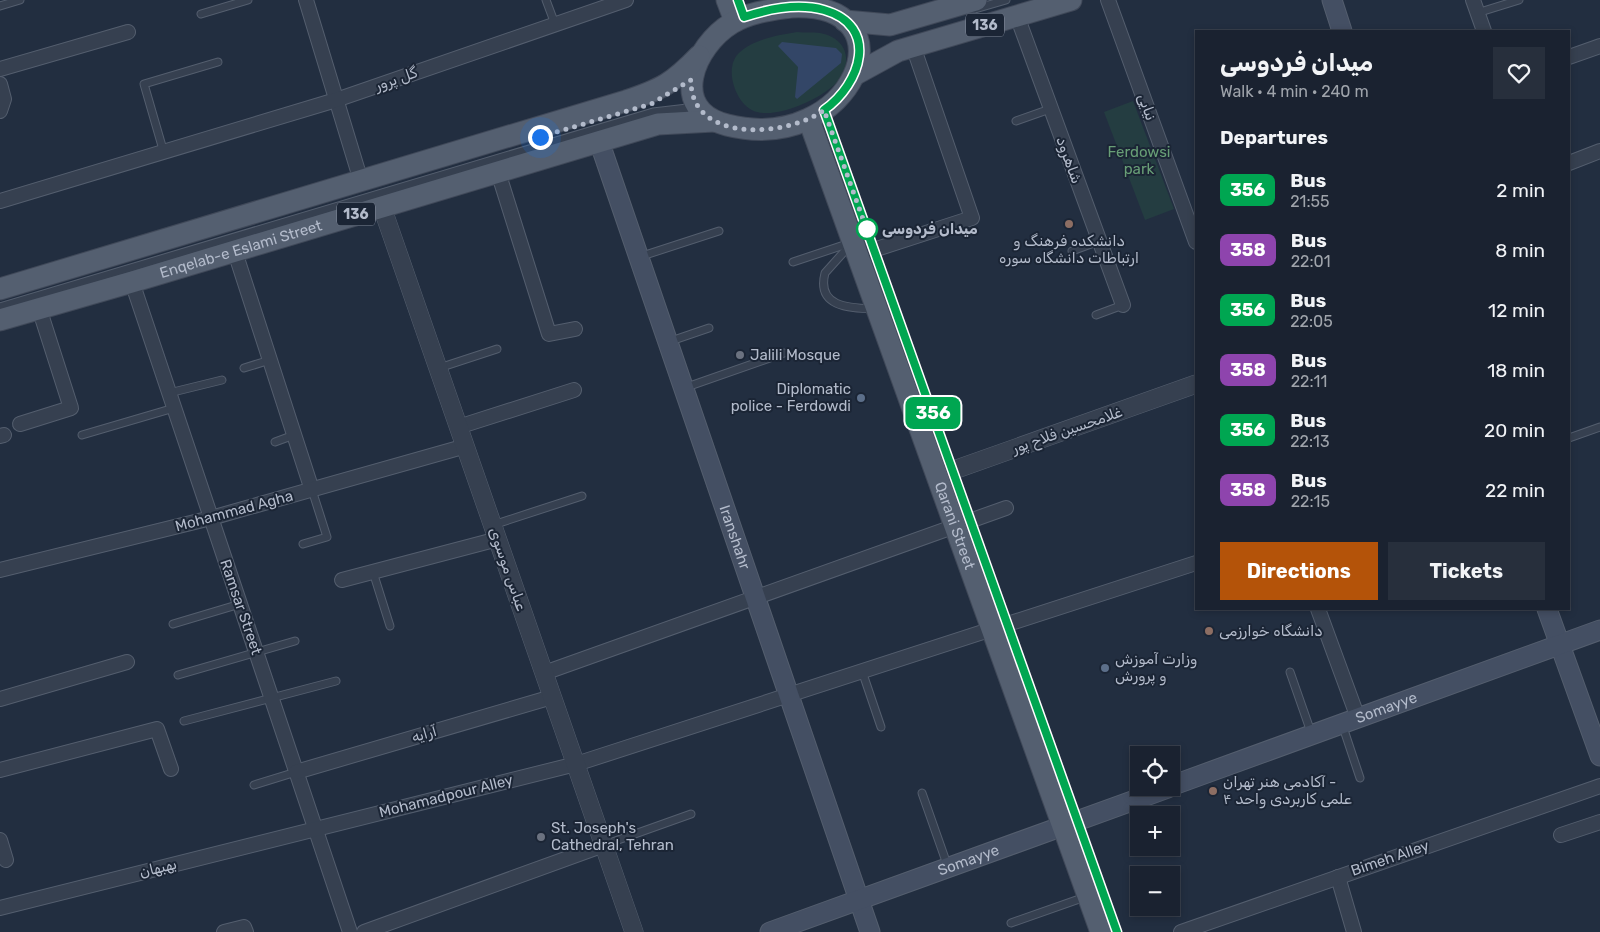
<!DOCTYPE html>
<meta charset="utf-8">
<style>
:root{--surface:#1a2230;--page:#272f3c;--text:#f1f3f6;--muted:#9fa4ab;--line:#383f4c;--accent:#b45309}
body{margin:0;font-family:Rubik,"Noto Sans Arabic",sans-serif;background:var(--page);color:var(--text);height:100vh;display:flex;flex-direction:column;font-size:19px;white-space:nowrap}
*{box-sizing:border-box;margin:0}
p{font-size:16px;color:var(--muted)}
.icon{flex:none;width:28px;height:28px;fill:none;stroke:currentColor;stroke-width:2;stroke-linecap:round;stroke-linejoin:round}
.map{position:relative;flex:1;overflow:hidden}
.side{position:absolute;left:1195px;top:30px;width:375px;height:580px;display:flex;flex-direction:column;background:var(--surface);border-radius:0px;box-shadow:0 2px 8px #0003,0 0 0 1px var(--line)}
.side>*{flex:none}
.badge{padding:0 10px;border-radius:8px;font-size:18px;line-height:32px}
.buttons{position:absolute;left:1130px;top:746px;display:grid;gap:10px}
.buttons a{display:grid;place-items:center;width:50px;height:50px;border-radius:0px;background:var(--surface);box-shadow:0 2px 8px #0003,0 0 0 1px var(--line);font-size:25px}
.you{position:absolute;width:25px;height:25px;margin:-12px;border:4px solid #fff;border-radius:50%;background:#1a73e8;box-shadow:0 0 0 8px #1a73e833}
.map>.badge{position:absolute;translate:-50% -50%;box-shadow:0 0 0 2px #fff}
h2{padding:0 25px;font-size:19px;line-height:45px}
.round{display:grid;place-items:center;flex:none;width:52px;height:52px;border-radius:0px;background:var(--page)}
.overview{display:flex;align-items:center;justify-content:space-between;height:85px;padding:0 25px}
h1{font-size:24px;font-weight:700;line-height:38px}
.button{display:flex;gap:10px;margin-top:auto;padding:10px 25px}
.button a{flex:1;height:58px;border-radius:0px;background:var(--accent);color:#fff;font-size:20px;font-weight:700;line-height:58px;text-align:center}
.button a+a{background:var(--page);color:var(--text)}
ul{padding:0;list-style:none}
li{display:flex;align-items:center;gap:15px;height:60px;padding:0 25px}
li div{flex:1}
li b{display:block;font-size:19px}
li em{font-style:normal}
li .badge{min-width:55px;font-weight:700;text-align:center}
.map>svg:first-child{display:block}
.green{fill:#243d41}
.water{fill:#334667}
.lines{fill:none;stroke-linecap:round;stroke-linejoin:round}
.service-casing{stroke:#545e6e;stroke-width:9}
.minor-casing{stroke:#545e6e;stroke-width:16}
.tertiary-casing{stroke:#545e6e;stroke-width:19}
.secondary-casing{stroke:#545e6e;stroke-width:21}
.primary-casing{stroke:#404959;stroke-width:23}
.service{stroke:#364050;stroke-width:7}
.minor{stroke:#364050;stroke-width:14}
.tertiary{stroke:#364050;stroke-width:18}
.secondary{stroke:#444f63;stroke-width:19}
.primary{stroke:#545f70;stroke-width:21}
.line-casing{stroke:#fff;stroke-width:11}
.line{stroke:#00a651;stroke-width:8}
.walk{stroke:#b3bbcb;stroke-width:5;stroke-dasharray:0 9}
.education-dot{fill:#8d6e63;stroke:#1b2535;stroke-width:2}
.stop-dot{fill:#fff;stroke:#00a651;stroke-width:2.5}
.worship-dot{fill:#6b7280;stroke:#1b2535;stroke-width:2}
.service-dot{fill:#5c6f8a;stroke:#1b2535;stroke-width:2}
.labels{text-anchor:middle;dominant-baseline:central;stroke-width:4;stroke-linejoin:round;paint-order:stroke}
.shield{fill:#1b2535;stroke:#858e9e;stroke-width:1}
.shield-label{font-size:14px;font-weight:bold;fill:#b3bbcb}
.street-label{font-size:15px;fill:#b3bbcb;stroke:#1b2535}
.park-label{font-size:15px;fill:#689e76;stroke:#1b2535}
.stop-label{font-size:15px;font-weight:bold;fill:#b3bbcb;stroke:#1b2535;text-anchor:start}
.poi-label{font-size:15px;fill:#b3bbcb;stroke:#1b2535;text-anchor:start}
</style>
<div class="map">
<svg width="1600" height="932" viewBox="0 0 1600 932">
<rect width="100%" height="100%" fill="#222e40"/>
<g class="green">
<path d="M797,32C805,33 813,32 820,33C847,38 854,62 837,82C823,98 779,118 757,112C736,107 722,67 740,52C754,39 779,35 797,32Z"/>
<path d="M1133,101L1174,209L1145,220L1104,112Z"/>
</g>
<path class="water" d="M782,42L836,48L842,54L841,63L797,99L795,97L798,67L778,46Z"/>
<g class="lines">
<g class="service-casing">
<g id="service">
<path d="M546,0L555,24"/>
<path d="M0,6L20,0"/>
<path d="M975,9L1006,0"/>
<path d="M1477,13L1519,0"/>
<path d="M201,14L248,0"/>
<path d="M824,111L1117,932"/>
<path d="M1016,121L1050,109"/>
<path d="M164,153L144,84L218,62"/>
<path d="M851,244L825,273C816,308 851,308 875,309"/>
<path d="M1072,251L1099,241"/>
<path d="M639,257L719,231"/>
<path d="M793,262L850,243"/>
<path d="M0,307L653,112L696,107"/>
<path d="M1096,315L1123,305"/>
<path d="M668,342L709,328"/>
<path d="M244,368L270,360"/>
<path d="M439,368L497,349"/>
<path d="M684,388L784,353"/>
<path d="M169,393L222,380"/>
<path d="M82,435L174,408"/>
<path d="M1569,438L1600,427"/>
<path d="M275,442L294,435"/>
<path d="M493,525L582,496"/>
<path d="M303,544L327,537L312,490"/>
<path d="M373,572L390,626"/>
<path d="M173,624L240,604"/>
<path d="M862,671L881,727"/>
<path d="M1290,672L1312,735"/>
<path d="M178,675L295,641"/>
<path d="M184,721L336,681"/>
<path d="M1342,724L1360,778"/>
<path d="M254,785L296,772"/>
<path d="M922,793L948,867"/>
<path d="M604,845L691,814"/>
<path d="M1011,923L1085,897"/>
</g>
</g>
<g class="minor-casing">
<g id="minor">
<path d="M306,0L361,181"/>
<path d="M1108,0L1196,242"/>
<path d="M1473,0L1484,31"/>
<path d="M1017,16L1123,305"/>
<path d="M1569,57L1600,46"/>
<path d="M0,69L128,32"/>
<path d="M0,84L4,99L0,111"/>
<path d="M1569,163L1600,151"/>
<path d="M498,172L549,334L575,329"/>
<path d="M0,201L336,100L626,0"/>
<path d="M235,252L312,490"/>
<path d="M858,255L972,218L913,46"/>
<path d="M132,282L350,932"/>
<path d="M20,424L71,408L39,308"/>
<path d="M458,427L574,390"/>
<path d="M0,436L4,435"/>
<path d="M0,570L211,518L466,446"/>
<path d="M342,580L498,539"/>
<path d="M1318,609L1358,718"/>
<path d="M544,673L1006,508"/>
<path d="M0,699L127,662"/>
<path d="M0,770L157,729L171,769"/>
<path d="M296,772L552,697"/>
<path d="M1561,835L1600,822"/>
<path d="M0,840L6,860"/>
<path d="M1338,877L1354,932"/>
<path d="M0,908L576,764L1196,563"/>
<path d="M224,932L244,927L246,932"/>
<path d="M364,932L604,845"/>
<path d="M1181,932L1600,786"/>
</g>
</g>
<g class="tertiary-casing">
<g id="tertiary">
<path d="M382,207L634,932"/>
<path d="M937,476L1196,384"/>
</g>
</g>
<g class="secondary-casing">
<g id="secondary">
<path d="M1332,0L1342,31"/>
<path id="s1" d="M599,141L870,932"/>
<path d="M1547,609L1600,756"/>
<path id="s2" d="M1171,786L1600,630"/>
<path id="s3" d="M770,932L1168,788"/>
</g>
</g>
<g class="primary-casing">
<g id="primary">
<path d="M727,0L735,21"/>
<path d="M791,7C917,1 853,157 727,125C667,110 694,46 732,23C750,12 771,10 791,7Z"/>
<path d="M845,21L890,25L976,0"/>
<path d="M856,74L898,51L1071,0"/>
<path id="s4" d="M809,120L1101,932"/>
<path d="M0,289L626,101C662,89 673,83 699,56"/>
<path id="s5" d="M0,320L132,282L658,124L714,121"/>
</g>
</g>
<use href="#service" class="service"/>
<use href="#minor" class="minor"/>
<use href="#tertiary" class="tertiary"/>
<use href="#secondary" class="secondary"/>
<use href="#primary" class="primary"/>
</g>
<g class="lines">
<g class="line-casing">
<path id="line" d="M738,0L744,17C768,9 798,3 824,10C880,26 861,84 824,110L1117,932"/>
</g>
<use href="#line" class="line"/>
<path class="walk" d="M540,137L651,104L691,80C690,144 788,137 824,110L868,233L867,229"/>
</g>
<g class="education-dot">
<circle cx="1069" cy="224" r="5"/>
<circle cx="1209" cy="631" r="5"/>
<circle cx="1213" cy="791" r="5"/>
</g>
<circle class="stop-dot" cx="867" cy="229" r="10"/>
<g class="worship-dot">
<circle cx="740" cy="355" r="5"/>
<circle cx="541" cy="837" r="5"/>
</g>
<g class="service-dot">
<circle cx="861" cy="398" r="5"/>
<circle cx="1105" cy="668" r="5"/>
</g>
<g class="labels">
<g class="shield">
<rect x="966" y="13.5" width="38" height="23" rx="4"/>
<rect x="337" y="202.5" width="38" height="23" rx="4"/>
</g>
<g class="shield-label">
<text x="985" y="25">136</text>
<text x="356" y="214">136</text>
</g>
<g class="street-label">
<text transform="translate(396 79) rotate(-19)">گل پرور</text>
<text transform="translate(1147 107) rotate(70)">نیایی</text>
<text transform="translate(1069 160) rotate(70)">شاهرود</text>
<text stroke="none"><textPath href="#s5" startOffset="251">Enqelab-e Eslami Street</textPath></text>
<text transform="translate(1067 430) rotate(-19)">غلامحسین فلاح‌ پور</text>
<text transform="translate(234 511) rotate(-15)">Mohammad Agha</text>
<text stroke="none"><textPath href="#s4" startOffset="431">Qarani Street</textPath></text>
<text stroke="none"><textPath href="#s1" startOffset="419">Iranshahr</textPath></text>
<text transform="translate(508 569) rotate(71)">عباس موسوی</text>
<text transform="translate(241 607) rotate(71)">Ramsar Street</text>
<text stroke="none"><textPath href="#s2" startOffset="229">Somayye</textPath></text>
<text transform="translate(424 734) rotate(-16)">آرایه</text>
<text transform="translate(446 796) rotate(-14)">Mohamadpour Alley</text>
<text transform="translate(1390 858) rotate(-19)">Bimeh Alley</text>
<text stroke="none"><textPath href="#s3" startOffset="211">Somayye</textPath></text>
<text transform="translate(158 868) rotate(-14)">بهبهان</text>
</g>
<g class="park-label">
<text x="1139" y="152">Ferdowsi<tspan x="1139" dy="17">park</tspan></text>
</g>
<g class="stop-label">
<text x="882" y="229">میدان فردوسی</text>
</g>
<g class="poi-label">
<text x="1069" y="241" text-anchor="middle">دانشکده فرهنگ و<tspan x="1069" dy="17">ارتباطات دانشگاه سوره</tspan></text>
<text x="750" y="355">Jalili Mosque</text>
<text x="851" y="389" text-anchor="end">Diplomatic<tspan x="851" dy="17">police - Ferdowdi</tspan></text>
<text x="1219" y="631">دانشگاه خوارزمی</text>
<text x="1115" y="659">وزارت آموزش<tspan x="1115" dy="17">و پرورش</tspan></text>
<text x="1223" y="782">آکادمی هنر تهران -<tspan x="1223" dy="17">علمی کاربردی واحد ۴</tspan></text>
<text x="551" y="828">St. Joseph's<tspan x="551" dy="17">Cathedral, Tehran</tspan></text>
</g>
</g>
</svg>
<div class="buttons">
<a><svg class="icon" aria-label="locate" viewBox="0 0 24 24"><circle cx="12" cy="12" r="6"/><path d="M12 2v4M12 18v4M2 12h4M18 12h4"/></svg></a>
<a>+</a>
<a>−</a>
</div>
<div class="you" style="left:540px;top:137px"></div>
<b class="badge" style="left:933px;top:413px;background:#00a651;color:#fff">356</b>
<section class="side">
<div class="overview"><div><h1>میدان فردوسی</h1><p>Walk · 4 min · 240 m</p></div><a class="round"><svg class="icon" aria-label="heart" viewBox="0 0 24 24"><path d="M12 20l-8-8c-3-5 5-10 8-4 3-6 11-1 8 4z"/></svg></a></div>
<h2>Departures</h2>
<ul>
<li><span class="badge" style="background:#00a651;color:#fff">356</span><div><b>Bus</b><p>21:55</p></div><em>2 min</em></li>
<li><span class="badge" style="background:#8e44ad;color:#fff">358</span><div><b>Bus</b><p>22:01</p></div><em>8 min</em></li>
<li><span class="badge" style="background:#00a651;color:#fff">356</span><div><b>Bus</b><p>22:05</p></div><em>12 min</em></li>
<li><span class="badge" style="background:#8e44ad;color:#fff">358</span><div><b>Bus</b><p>22:11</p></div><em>18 min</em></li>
<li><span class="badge" style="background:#00a651;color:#fff">356</span><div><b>Bus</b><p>22:13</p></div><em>20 min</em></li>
<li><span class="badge" style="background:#8e44ad;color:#fff">358</span><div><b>Bus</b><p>22:15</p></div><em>22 min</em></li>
</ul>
<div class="button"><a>Directions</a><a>Tickets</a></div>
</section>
</div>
